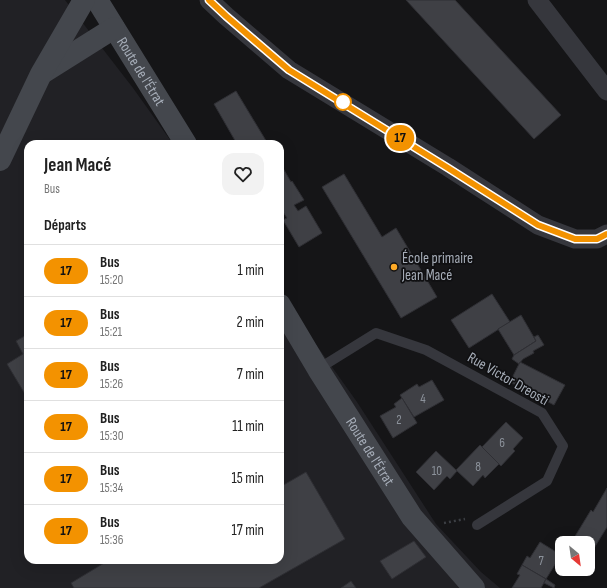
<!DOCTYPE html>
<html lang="fr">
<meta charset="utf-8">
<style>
:root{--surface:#fff;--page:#f2f2f2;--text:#222;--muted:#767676;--line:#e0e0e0}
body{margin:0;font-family:"Sofia Sans Condensed",sans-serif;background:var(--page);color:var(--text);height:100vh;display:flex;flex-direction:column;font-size:15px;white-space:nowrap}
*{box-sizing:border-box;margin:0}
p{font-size:13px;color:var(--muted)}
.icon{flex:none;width:22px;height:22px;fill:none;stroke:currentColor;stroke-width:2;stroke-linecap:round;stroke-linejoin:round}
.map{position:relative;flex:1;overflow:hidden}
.sheet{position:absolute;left:24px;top:140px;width:260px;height:424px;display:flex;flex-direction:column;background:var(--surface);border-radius:12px;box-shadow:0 4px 16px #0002}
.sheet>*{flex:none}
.badge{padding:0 8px;border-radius:13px;font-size:14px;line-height:26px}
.needle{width:26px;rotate:151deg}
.fabs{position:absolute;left:555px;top:536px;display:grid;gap:8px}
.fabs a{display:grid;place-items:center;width:40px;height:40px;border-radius:8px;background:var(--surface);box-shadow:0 4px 16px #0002;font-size:20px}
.map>.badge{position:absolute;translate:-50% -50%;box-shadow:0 0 0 2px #fff}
h2{padding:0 20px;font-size:15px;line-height:36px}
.round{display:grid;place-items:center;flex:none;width:42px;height:42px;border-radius:12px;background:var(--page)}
.head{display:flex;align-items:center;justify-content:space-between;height:68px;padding:0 20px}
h1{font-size:19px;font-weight:700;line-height:30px}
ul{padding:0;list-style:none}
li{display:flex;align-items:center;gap:12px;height:52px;padding:0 20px;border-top:1px solid var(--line)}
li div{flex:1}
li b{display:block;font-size:15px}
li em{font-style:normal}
li .badge{min-width:44px;font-weight:700;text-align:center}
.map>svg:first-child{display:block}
.built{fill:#212125}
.building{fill:#3f4045;stroke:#2f2f34}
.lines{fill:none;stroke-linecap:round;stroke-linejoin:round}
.path{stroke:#3c3f44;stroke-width:2.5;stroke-dasharray:2 3;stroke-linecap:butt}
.service{stroke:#36373d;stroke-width:10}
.minor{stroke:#36373d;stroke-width:19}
.secondary{stroke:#44474d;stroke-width:22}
.line-casing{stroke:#fff;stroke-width:9}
.line{stroke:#f39200;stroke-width:6}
.stop-dot{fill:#fff;stroke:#f39200;stroke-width:2}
.poi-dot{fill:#feaa26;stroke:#101012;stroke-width:1.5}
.labels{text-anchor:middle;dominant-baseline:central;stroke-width:3.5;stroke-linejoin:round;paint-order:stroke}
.number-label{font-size:13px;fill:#8c929b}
.street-label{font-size:15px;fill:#a6adb8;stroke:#101012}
.poi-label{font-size:15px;fill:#a6adb8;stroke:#101012;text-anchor:start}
</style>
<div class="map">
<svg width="607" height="588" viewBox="0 0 607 588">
<rect width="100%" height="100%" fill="#151517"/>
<path class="built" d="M0,0H65L133,88L173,144H28V560H280V294L357,402L436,524L481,572L500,588H0Z"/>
<g class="building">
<path d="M406,0H455L561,115L534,139Z"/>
<path d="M236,91L268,144H237L214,104Z"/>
<path d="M280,163L291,182L292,181L304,200L294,205L298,211L306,206L322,233L299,247L283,220L287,218L283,212L280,214Z"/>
<path d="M344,174L382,237L396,228L437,297L401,318L322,187Z"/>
<path d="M492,294L510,322L469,348L451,320Z"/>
<path d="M521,315L536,341L514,355L498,329Z"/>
<path d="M28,334V399L7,364L23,354L16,341Z"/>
<path d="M538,335L544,345L533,351L534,353L523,359L519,364L512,359L514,355L536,341L534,337Z"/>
<path d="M520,362L565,385L554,405L510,382Z"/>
<path d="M432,380L444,400L414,417L400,395L417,384L419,387Z"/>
<path d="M523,389L540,398L538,401L522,393Z"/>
<path d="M402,398L417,423L393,438L380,416L396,407L394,404Z"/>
<path d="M506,422L523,438L513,449L515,451L501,466L482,447Z"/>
<path d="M480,445L499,464L485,478L483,475L473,486L456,470Z"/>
<path d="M436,451L457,471L450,479L447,476L434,490L416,472Z"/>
<path d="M306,472L345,539L259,588H74L71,583L109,560H280V487Z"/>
<path d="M607,488V527L588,558V543H571L591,510L593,512Z"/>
<path d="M414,541L426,557L392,579L380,561Z"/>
<path d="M540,542L561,555L546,579L522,565L527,556L530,558Z"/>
<path d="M522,565L546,579L541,588H512L520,575L517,574Z"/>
<path d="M546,579L555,585L554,588L544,583Z"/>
<path d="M351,581L356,588H341Z"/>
</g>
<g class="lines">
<path class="path" d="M444,523L465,519"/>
<path class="service" d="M318,369L376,333L426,350L542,413L563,446L547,481L477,525"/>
<g class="minor">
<path d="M209,0L226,16L289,70L448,167L538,225L575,239H597L607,234"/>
<path d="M537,0L607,91"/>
</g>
<g class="secondary">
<path id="s1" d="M97,0L186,144"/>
<path d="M44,72L114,28"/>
<path d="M0,160L41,74L84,0"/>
<path id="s2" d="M280,305L318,369L412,517L474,588"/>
</g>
</g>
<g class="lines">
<g class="line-casing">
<path id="line" d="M209,0L226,16L289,70L448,168L538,225L575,239H597L607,234"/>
</g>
<use href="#line" class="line"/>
</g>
<circle class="stop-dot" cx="343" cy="102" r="8"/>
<circle class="poi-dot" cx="394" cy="267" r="4"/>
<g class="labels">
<g class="number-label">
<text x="423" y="399">4</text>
<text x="399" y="420">2</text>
<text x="502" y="443">6</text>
<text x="478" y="467">8</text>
<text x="437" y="471">10</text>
<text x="541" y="561">7</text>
</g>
<g class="street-label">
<text stroke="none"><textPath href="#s1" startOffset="84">Route de l'Étrat</textPath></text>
<text transform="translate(508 379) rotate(30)">Rue Victor Dreosti</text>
<text stroke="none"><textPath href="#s2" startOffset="172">Route de l'Étrat</textPath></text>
</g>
<g class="poi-label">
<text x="402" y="258">École primaire<tspan x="402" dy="17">Jean Macé</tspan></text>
</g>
</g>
</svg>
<div class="fabs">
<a><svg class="needle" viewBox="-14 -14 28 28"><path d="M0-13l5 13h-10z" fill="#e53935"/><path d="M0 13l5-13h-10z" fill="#767676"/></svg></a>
</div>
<b class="badge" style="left:400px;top:138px;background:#f39200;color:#111">17</b>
<section class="sheet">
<div class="head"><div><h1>Jean Macé</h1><p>Bus</p></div><a class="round"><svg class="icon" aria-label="heart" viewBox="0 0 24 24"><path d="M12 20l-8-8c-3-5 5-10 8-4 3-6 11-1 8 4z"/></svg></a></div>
<h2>Départs</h2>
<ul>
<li><span class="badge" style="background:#f39200;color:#111">17</span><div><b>Bus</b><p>15:20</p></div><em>1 min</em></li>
<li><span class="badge" style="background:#f39200;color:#111">17</span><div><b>Bus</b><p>15:21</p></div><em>2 min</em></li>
<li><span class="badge" style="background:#f39200;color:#111">17</span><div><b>Bus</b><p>15:26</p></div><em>7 min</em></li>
<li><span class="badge" style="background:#f39200;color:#111">17</span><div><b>Bus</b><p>15:30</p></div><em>11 min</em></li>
<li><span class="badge" style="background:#f39200;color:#111">17</span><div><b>Bus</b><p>15:34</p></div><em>15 min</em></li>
<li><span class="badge" style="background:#f39200;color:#111">17</span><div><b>Bus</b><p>15:36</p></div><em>17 min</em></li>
</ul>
</section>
</div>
